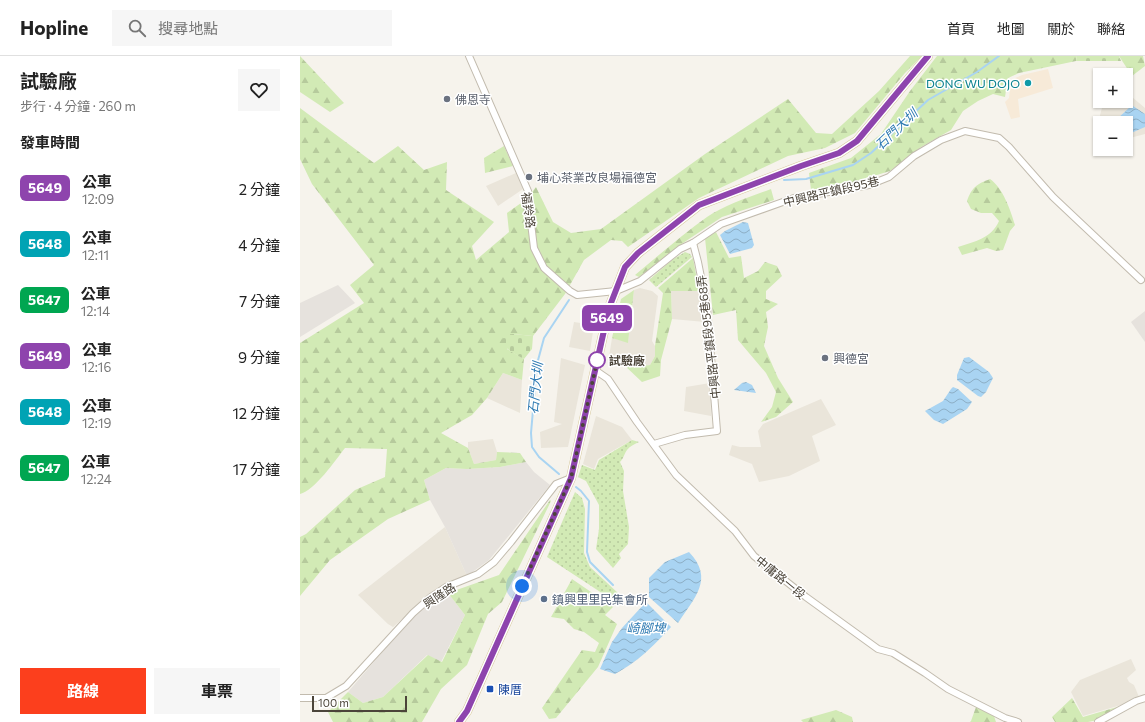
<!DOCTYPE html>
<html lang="zh-TW">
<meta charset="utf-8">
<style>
:root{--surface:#fff;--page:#f6f6f6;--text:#222;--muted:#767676;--line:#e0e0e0;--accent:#fc3f1d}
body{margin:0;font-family:Commissioner,"Noto Sans TC",sans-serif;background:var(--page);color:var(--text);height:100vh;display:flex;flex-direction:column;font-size:15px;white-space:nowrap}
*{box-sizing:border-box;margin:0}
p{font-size:13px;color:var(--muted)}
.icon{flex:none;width:22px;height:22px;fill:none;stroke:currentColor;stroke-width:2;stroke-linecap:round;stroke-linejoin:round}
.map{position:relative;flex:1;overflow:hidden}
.panel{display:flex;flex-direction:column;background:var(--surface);width:300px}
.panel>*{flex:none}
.badge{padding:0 8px;border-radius:6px;font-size:14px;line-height:26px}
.tools{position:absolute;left:793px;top:12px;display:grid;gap:8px}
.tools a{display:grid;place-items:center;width:40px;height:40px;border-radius:0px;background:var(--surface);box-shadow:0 1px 3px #0004;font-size:20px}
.scale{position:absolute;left:12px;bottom:10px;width:95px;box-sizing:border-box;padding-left:4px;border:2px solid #4b4439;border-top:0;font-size:11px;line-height:14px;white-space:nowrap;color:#4b4439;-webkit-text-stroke:3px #fff;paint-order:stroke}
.you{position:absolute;width:20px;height:20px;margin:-10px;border:3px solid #fff;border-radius:50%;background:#1a73e8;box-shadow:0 0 0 6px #1a73e833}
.map>.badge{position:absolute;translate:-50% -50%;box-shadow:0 0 0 2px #fff}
h2{padding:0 20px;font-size:15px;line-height:36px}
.round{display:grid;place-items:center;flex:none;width:42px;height:42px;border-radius:0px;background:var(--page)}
.head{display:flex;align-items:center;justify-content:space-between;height:68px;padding:0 20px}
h1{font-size:19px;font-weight:700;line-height:30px}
.primary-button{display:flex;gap:8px;margin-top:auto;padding:8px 20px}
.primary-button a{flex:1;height:46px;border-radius:0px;background:var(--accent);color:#fff;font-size:16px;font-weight:700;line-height:46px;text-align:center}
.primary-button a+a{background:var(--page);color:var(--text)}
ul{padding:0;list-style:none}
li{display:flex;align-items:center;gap:12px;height:56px;padding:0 20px}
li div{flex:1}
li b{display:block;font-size:15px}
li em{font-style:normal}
li .badge{min-width:44px;font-weight:700;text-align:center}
header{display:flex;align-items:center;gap:24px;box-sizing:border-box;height:56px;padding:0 20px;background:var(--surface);border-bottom:1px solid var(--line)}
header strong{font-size:19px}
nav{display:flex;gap:22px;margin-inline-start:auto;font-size:14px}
.search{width:280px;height:36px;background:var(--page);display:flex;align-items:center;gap:10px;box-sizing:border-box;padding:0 14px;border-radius:0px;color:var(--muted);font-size:15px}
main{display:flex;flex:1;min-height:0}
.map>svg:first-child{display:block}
.residential{fill:#eae5da}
.commercial{fill:#f7ead8}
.industrial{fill:#e6e2dd}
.green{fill:url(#green-dots)}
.forest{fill:url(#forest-firs)}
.cemetery{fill:url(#cemetery-stones)}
.water{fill:url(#water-waves)}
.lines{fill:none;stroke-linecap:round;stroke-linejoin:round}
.stream{stroke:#a9d4f2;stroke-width:2}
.street-casing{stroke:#c2bbae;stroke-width:8}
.secondary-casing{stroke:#d6c79b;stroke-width:10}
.street{stroke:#fff;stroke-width:6}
.secondary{stroke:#fff3cd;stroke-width:8}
.line-casing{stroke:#fff;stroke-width:9}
.line{stroke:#8e44ad;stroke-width:6}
.walk{stroke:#4b4439;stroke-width:4;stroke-dasharray:0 7.2}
.culture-dot{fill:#0f9aa8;stroke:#fff;stroke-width:1.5}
.worship-dot{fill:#6b7280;stroke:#fff;stroke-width:1.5}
.stop-dot{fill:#fff;stroke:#8e44ad;stroke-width:2}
.service-dot{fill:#5c6f8a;stroke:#fff;stroke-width:1.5}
.transit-dot{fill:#1a4fb4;stroke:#fff;stroke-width:1.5}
.labels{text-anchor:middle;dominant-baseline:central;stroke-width:3;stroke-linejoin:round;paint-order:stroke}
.culture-label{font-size:12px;fill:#0d838f;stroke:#fff;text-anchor:end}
.worship-label{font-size:12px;fill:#5b616d;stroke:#fff;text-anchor:start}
.street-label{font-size:12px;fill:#4b4439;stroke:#fff}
.stop-label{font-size:12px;font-weight:bold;fill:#4b4439;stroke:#fff;text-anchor:start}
.service-label{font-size:12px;fill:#4e5e75;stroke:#fff;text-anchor:start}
.transit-label{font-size:12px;fill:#164399;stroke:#fff;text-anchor:start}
.water-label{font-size:13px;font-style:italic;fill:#2e7ab2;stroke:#fff}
</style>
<header>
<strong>Hopline</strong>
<div class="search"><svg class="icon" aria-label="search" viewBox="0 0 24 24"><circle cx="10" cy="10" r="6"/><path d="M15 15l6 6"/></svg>搜尋地點</div>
<nav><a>首頁</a><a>地圖</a><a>關於</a><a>聯絡</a></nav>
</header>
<main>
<section class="panel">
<div class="head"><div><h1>試驗廠</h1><p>步行 · 4 分鐘 · 260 m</p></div><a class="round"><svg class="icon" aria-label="heart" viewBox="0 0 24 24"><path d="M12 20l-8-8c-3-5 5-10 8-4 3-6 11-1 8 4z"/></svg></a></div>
<h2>發車時間</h2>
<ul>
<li><span class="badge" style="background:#8e44ad;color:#fff">5649</span><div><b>公車</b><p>12:09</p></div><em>2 分鐘</em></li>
<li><span class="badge" style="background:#00a3b4;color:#fff">5648</span><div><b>公車</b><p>12:11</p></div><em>4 分鐘</em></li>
<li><span class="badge" style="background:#00a651;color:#fff">5647</span><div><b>公車</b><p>12:14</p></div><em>7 分鐘</em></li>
<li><span class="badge" style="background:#8e44ad;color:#fff">5649</span><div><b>公車</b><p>12:16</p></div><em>9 分鐘</em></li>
<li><span class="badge" style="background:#00a3b4;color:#fff">5648</span><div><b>公車</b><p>12:19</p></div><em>12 分鐘</em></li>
<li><span class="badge" style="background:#00a651;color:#fff">5647</span><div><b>公車</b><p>12:24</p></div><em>17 分鐘</em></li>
</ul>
<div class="primary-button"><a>路線</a><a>車票</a></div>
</section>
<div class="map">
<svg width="845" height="666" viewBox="0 0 845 666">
<defs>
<pattern id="green-dots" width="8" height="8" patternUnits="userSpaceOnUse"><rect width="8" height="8" fill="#d2eab5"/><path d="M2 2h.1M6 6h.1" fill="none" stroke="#b6ca9c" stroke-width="1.8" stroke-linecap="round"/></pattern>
<pattern id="forest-firs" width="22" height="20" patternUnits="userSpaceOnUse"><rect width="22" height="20" fill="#d2eab5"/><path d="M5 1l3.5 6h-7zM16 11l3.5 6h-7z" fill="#b6ca9c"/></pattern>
<pattern id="cemetery-stones" width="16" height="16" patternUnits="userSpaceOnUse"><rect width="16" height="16" fill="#d2eab5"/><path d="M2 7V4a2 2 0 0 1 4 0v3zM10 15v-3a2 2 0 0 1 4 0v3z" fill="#b6ca9c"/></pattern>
<pattern id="water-waves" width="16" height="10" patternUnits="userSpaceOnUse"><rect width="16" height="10" fill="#a9d4f2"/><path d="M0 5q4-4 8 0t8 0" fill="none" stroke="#8caec5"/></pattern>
</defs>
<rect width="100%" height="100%" fill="#f6f3ec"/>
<g class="residential">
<path d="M826,36L845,52V78L826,83V67H801L800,59L804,45H826Z"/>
<path d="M216,117L223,133L198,150L186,130Z"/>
<path d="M340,232L352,235L358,240L352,285L355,290V300L350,309L341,310L332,301L324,309V304L309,301L312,282L328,286L334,234Z"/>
<path d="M371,235H399L403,250L405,266L372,263Z"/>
<path d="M274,266L294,269L290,295L269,291Z"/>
<path d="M261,302L285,309L268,391L241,392L240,376L262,368L254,366Z"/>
<path d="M203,317L222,324L220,357L187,342Z"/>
<path d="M410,327L411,360L384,355L386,331Z"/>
<path d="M521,343L536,369L512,380L520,405L489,420L459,426L452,408L429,399L432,389L440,391H461L458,375L463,368Z"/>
<path d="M296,360L322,371L332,384L298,403L294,413L283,408Z"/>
<path d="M193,383L197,396L196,404L174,408L168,392V386Z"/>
<path d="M145,471L167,520L147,526L130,538L93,571L88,568L58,539Z"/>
<path d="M831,603L836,614L827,622L829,626L834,629L839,641L828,647L783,660L771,636L780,624Z"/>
</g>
<path class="commercial" d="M748,13L753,32L718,43L720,61L711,63L705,46L709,42L711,24L722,19Z"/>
<g class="industrial">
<path d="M38,229L55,247L0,281V247Z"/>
<path d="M845,255V286L831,266Z"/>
<path d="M226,406L234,416L250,429L189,504L167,520L145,471L130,444L124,424L146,412L167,413L200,411Z"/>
<path d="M144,536L148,537L165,559L141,606L127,599L83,641L63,647L48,636L110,564L129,547Z"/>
</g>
<g class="green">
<path d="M385,196L390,198L392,201L356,231L349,224L372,204Z"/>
<path d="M332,384L339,386C335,388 330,390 327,394C324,398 324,402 320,406L324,415L323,435L329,471L328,488L319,498L321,502L313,512L296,493L299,473V449L286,425L278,421L282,409L295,414L299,404Z"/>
<path d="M275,436L282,442L285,453L284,497L290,511L319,538L311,543L247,501Z"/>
</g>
<g class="forest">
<path d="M0,0L44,47L30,56L0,36Z"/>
<path d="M610,0H622L605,17L555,77L525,92L488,100L399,142L328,191L322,185L311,184L284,204L265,238L233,280L213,278L207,293L224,303L222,324L203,317L187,342L172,359L141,377L168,392L174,408L196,404L197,396L220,397L226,406L200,411L167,413L146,412L124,424L130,444L88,463L30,504L0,540V481L6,478L55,434L85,421L87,393L45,392C35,405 15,434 0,438V287L64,247L50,229L74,209L12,128L0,103V52L74,107L98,90L124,114L147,106L146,134L194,166L172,190L176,204L209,176L207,157L221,147L231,150L232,136L236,131L253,166L271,177L301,173L405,98L488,43L516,77L532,78L579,35Z"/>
<path d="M637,0H777L776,5L719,17L708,22L705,41L693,38L678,45L663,55L651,74L621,91L590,115L554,126L511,134L509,117L551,102L581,78L610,35Z"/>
<path d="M819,0H843L845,10L832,20Z"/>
<path d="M204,90L213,110L185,117L184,102Z"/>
<path d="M690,123C703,132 710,153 715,169L710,175L703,194L696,195L687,192L662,199L658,191C675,185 691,183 699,165L692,157H681L671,153L667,145C672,131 677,128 690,123Z"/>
<path d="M471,133L474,144L422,161L383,187L339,221L335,219C359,199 382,179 407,161C425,149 450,141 471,133Z"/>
<path d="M416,176L429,202L441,200L444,222L458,215L465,206L477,210L482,220L466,235V243L478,248L466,256L468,271L464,290L478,322L493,346L476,361L461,366L472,351L476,336L466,317L438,284L436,254L413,259L405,182Z"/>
<path d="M393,202L399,235H371L372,263L361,304L360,320L342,326L324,309L332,300L341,310L350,309L355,300V290L363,237L358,232Z"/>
<path d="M334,234L328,287L312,282L321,243Z"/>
<path d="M250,444L251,445L202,546L188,558L167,609L141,633L122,666H33L28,656L48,636L63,647L83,641L128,599L142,606L165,559L148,537L199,519Z"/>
<path d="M272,523L313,551L305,559L317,568L298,611L256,662L249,663L242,652L282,594L295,596L299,587L284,576L274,573L264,563L251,561Z"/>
<path d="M772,642L783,661L824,649L798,664L788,666H755L752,661Z"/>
<path d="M676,651L694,660L696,666H670L671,665Z"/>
<path d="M536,654L552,661L553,666H503L501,664Z"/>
</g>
<g class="cemetery">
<path d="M777,0H819L821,5H776Z"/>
<path d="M213,278L233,280L232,293L224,303C212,296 203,294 202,279Z"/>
</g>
<g class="water">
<path d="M833,50L845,58V71L829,78L826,74V67H820L817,63L830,51Z"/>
<path d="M443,166L448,167L454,189L452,192L430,198L420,179L425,175Z"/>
<path d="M669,301L689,316L693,322L686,336L681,341L678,340L657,324V319L664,302Z"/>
<path d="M446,326L452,329L456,337L434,334L442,327Z"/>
<path d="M653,331L658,333L672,346L667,353L643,368L634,364L625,355L643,345L651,333Z"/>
<path d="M389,496C415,523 394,542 378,567L349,541V522L365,506Z"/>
<path d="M346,546L371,571C352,591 339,605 315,618L300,613L312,586L322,572Z"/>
</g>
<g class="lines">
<g class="stream">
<path d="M484,124L506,123L553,109L571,97L628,44L677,16L699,0"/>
<path d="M259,418L239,401L232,391L231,377L237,308L244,282L269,244"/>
<path d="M276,431L281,435L289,445L287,496L290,506L313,529"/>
</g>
<g class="street-casing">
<g id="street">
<path d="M169,0L228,135L227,151L231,167L234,192L244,212L270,235L277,239L316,235L340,225L380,193L393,187L421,168L494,142L569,129L589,121L614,100L641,84L665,75L699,82L709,91L753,141L841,224"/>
<path d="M295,314L308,323L337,366L376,419L435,475L454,500L506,541L578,593L593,597L625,617L648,633L705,662L718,666"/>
<path d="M354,388L385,379L417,375L407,251L398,206L393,187"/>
<path d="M0,642H26L46,630L113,557L131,541L146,531L178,518L194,506L211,486L256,428L271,422"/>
<path d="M798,666L836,645L845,642"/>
</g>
</g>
<g class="secondary-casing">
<path id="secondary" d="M159,666L167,655L271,422L309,252L325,211L338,197L399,149L501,110L539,97L557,85L628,0"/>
</g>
<use href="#street" class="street"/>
<use href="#secondary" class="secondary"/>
</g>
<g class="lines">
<g class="line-casing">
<path id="line" d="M159,666L167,655L271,422L309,252L325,211L338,197L399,149L501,110L539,97L557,85L628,0"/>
</g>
<use href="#line" class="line"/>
<path class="walk" d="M222,530L271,422L298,301L297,304"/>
</g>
<circle class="culture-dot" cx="728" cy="27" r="4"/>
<g class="worship-dot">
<circle cx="147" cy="43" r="4"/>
<circle cx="229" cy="121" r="4"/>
<circle cx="525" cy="302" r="4"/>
</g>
<circle class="stop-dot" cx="297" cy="304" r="8"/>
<circle class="service-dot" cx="244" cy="543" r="4"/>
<rect class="transit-dot" x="186" y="629" width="8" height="8" rx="2"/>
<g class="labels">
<g class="culture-label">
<text x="720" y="27">DONG WU DOJO</text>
</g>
<g class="worship-label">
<text x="155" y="43">佛恩寺</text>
<text x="237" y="121">埔心茶業改良場福德宮</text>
<text x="533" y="302">興德宮</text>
</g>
<g class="street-label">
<text transform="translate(531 135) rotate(-13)">中興路平鎮段95巷</text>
<text transform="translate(229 154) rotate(82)">福羚路</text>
<text transform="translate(408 281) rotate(-97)">中興路平鎮段95巷68弄</text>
<text transform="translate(481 521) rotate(39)">中庸路一段</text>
<text transform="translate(139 539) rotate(-33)">興隆路</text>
</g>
<g class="stop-label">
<text x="309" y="304">試驗廠</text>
</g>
<g class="service-label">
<text x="252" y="543">鎮興里里民集會所</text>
</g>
<g class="transit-label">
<text x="198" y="633">陳厝</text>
</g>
<g class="water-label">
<text transform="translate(596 73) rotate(-43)">石門大圳</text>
<text transform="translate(235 332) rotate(-84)">石門大圳</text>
<text x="346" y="572">崎腳埤</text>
</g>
</g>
</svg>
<div class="tools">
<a>+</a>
<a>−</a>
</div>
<div class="scale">100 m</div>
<div class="you" style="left:222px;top:530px"></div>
<b class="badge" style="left:307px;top:262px;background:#8e44ad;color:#fff">5649</b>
</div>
</main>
